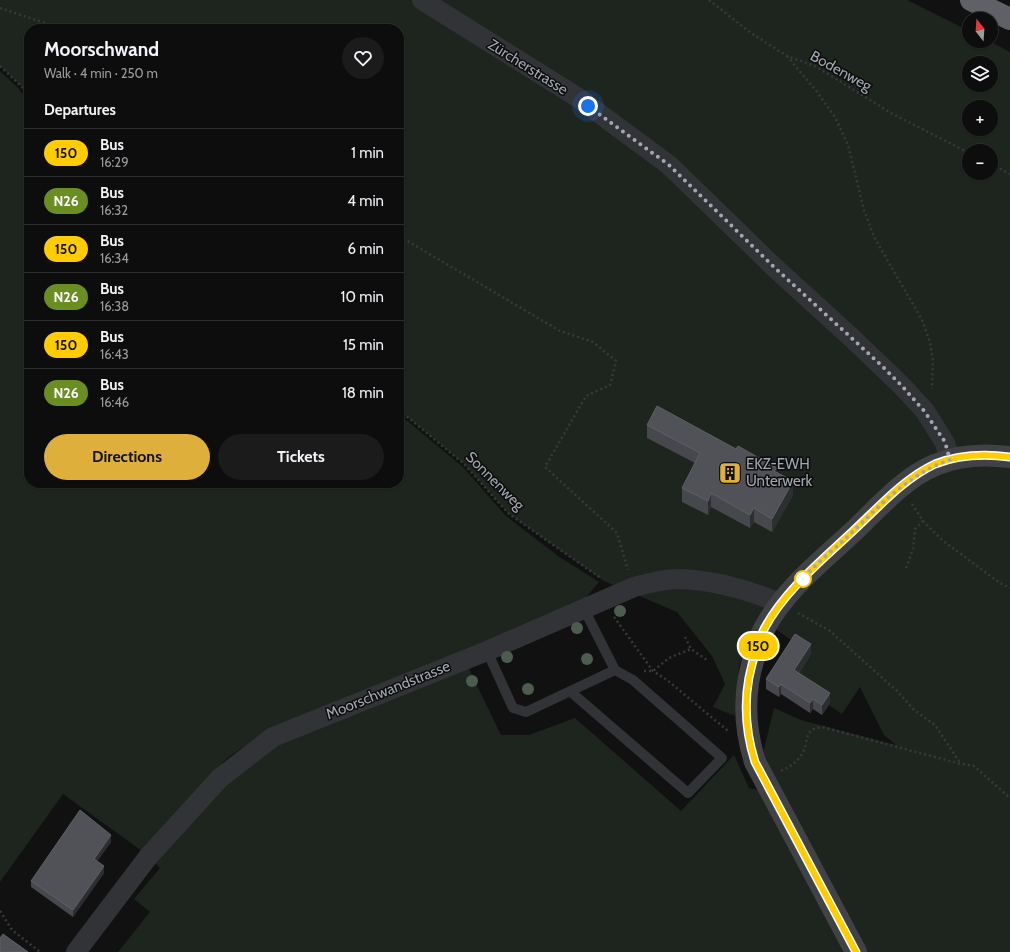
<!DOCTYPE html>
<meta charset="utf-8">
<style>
:root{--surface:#0d0d0e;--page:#1b1b1c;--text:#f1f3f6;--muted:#9a9c9e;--line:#2d2d2e;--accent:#dfaf3b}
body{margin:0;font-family:Cabin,sans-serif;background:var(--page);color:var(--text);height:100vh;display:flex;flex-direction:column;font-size:15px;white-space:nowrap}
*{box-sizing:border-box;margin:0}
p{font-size:13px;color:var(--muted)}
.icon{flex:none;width:22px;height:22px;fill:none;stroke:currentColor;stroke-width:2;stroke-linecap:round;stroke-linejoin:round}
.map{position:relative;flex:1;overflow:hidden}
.sheet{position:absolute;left:24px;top:24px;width:380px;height:464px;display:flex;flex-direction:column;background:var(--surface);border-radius:16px;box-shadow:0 1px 3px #0004,0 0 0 1px var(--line)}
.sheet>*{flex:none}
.badge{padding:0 8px;border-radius:13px;font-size:14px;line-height:26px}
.needle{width:26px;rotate:343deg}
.fabs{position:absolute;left:962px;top:12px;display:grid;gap:8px}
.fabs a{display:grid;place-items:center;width:36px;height:36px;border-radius:50%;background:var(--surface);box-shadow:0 1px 3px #0004,0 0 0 1px var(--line);font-size:20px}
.you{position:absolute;width:20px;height:20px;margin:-10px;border:3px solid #fff;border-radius:50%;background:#1a73e8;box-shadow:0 0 0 6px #1a73e833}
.map>.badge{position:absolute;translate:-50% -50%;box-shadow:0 0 0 2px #fff}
h2{padding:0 20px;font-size:15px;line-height:36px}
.round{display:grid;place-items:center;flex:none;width:42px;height:42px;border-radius:21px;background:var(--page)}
.headline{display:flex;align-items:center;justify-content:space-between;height:68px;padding:0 20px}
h1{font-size:19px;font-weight:700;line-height:30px}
.primary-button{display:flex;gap:8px;margin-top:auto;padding:8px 20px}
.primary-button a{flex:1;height:46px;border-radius:24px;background:var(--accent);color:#111;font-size:16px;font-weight:700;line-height:46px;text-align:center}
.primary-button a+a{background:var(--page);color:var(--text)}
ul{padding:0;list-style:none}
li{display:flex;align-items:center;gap:12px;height:48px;padding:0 20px;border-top:1px solid var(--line)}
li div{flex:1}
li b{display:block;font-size:15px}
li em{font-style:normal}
li .badge{min-width:44px;font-weight:700;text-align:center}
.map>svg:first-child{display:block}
.green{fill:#1e241e;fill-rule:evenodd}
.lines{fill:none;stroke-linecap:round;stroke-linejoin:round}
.path{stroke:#38393d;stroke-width:2.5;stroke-dasharray:2 3;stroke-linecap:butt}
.lane{stroke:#323337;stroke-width:10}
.street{stroke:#323337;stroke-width:20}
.secondary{stroke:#404246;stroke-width:22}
.highway{stroke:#5f6167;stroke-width:22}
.tree{fill:#4c5d4e}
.wall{fill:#47484d}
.shaded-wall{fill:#2d2e31}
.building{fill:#515257;stroke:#5e6065}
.line-casing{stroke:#fff;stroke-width:9}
.line{stroke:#fc0;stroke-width:6}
.walk{stroke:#a3a7b1;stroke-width:4;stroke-dasharray:0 7.2}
.stop-dot{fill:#fff;stroke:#fc0;stroke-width:2}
.labels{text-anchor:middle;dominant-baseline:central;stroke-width:3;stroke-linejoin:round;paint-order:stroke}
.street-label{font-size:15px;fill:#a3a7b1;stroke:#0c0c0d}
.poi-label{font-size:15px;fill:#a3a7b1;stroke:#0c0c0d;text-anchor:start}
</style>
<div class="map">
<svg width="1010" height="952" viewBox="0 0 1010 952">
<rect width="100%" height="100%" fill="#111112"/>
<g class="green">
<path d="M0,0H907L969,31V41H989L1010,52V952H867L768,767L763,753L774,708L801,720L896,745L884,735L860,687L842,714L829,705L830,703L794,680L811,654L758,617L739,666L735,716L713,707L725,684L712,656L677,612L604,581L509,514L464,464L399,410V29H29V95L22,87L0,66ZM969,63H991V85H969ZM969,107H991V129H969ZM969,151H991V173H969Z"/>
<path d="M0,71L18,88L29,102V483H399V414L463,467L506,516L558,556L599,582L583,601L265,732L226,759L186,801L142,851L63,794L0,882Z"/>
<path d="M468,667L501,735H529L575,718L681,811L734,755L749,788L759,790L845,952H118L150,912L134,899L160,868L154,862L227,781L278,744Z"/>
</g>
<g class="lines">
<g class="path">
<path d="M709,0L751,33L787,56L815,66L891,113L969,153"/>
<path d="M0,8L63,29"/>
<path d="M787,56L817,92L835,117L848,145L864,210L874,237L922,320L930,342L933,361L932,389"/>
<path d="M0,66L22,87L29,95"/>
<path d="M991,164L1010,174"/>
<path d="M399,236L560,331L593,342L616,361L610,385L586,396L545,467L617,533L628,570"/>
<path d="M399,410L464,464L509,514L602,579"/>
<path d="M912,504L923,521L942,540L1000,583L1010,588"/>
<path d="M906,568L913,549L915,529L923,521"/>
<path d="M798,613L830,631L897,691L914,710L935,725L961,764"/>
<path d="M614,617L653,671L667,680L728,731"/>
<path d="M685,637L691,649"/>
<path d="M644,671H653L669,658L691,649L707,660"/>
<path d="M781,771C791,766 798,762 803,752C809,741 803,729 822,727L961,764L974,766L1010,798"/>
<path d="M0,911L12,930L40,952"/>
</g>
<g class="lane">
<path d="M487,651L513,708L526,712L615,670L584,609"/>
<path d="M571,692L688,793L722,758L633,680L615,670"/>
</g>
<g class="street">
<path d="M422,0L577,97L669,165L774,267L853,339L902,386L925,411L945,443L950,460"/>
<path d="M76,952L148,857L220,778L273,737L487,651L634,587C649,583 664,579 679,579C714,580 748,590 780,603"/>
</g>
<path class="secondary" d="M856,952L755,762C743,724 743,686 757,649C759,643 761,635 764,629C785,589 823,560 856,529C880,506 904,478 935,465C958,455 986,454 1010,457"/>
<path class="highway" d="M971,0L1010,19"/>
</g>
<g class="tree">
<circle cx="620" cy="611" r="6"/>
<circle cx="577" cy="628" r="6"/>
<circle cx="507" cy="657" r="6"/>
<circle cx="587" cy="659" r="6"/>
<circle cx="472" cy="681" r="6"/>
<circle cx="528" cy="689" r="6"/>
</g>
<g class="wall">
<path d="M647,425L777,472L793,495L772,532L754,522L750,528L711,507L708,515L682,502V488L695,463L647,438Z"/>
<path d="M811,654L799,673L830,703L822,715L813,709L810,713L781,694L779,697L766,689V679Z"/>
<path d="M111,842L97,861L104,873L73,917L31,887V881Z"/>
</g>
<g class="shaded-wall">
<path d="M793,481V495L772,532V519Z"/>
<path d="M711,493V507L708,515V501Z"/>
<path d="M754,508V522L750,528V515Z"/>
<path d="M811,644V654L794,680V670Z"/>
<path d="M781,684V694L779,697V687Z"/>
<path d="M830,693V703L822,715V705Z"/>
<path d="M813,699V709L810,713V703Z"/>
<path d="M111,835V842L94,866V859Z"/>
<path d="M104,866V873L73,917V910Z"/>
</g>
<g class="building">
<path d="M657,406L736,449L738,446L777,468L774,471L793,481L772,519L754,508L750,515L711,493L708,501L682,488L700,453L647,425Z"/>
<path d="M795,634L811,644L794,670L830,693L822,705L813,699L810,703L781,684L779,687L766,679Z"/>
<path d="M80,810L111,835L94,859L104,866L73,910L31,881Z"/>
<path d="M3,934L28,952H0V938Z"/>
</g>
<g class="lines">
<g class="line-casing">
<path id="line" d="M856,952L755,762C743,724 743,686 757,649C759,643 761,635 764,629C785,590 821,561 853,531C879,507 903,479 935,464C958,455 986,454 1010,457"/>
</g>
<use href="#line" class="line"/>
<path class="walk" d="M588,106L669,165L774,267L881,365L902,386L925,412L945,442L950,460C907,474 877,509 845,539C831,552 814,565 803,579"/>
</g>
<defs>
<g id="building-square" transform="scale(1.15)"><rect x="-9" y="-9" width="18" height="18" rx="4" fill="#dfaf3b" stroke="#0c0c0d"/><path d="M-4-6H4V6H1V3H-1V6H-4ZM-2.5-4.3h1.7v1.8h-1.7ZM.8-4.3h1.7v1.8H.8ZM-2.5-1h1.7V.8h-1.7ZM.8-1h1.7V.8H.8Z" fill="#111"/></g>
</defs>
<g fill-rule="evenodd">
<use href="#building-square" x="730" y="473"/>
</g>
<circle class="stop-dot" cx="803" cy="579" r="8"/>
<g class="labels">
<g class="street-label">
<text transform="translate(528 67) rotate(32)">Zürcherstrasse</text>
<text transform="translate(841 71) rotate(29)">Bodenweg</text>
<text transform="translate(495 481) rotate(45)">Sonnenweg</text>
<text transform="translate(388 690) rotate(-22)">Moorschwandstrasse</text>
</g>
<g class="poi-label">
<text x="746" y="464">EKZ-EWH<tspan x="746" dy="17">Unterwerk</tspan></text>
</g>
</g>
</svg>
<div class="fabs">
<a><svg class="needle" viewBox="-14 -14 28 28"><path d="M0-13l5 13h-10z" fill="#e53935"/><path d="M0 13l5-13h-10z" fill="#9a9c9e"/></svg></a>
<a><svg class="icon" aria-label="layers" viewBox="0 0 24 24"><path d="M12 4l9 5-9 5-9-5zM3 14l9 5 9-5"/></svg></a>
<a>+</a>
<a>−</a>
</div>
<div class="you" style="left:588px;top:106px"></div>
<b class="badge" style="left:758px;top:646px;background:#fc0;color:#111">150</b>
<section class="sheet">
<div class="headline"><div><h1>Moorschwand</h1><p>Walk · 4 min · 250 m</p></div><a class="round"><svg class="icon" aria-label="heart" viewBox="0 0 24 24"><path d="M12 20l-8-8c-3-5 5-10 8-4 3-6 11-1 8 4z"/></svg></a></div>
<h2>Departures</h2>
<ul>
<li><span class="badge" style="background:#fc0;color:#111">150</span><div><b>Bus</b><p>16:29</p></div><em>1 min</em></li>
<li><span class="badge" style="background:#6b8e23;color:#fff">N26</span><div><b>Bus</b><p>16:32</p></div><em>4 min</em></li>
<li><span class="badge" style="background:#fc0;color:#111">150</span><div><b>Bus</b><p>16:34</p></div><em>6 min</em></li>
<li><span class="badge" style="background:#6b8e23;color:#fff">N26</span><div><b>Bus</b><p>16:38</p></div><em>10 min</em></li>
<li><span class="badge" style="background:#fc0;color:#111">150</span><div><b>Bus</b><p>16:43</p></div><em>15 min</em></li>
<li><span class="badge" style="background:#6b8e23;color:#fff">N26</span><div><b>Bus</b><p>16:46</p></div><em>18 min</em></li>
</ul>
<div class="primary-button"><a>Directions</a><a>Tickets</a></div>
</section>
</div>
